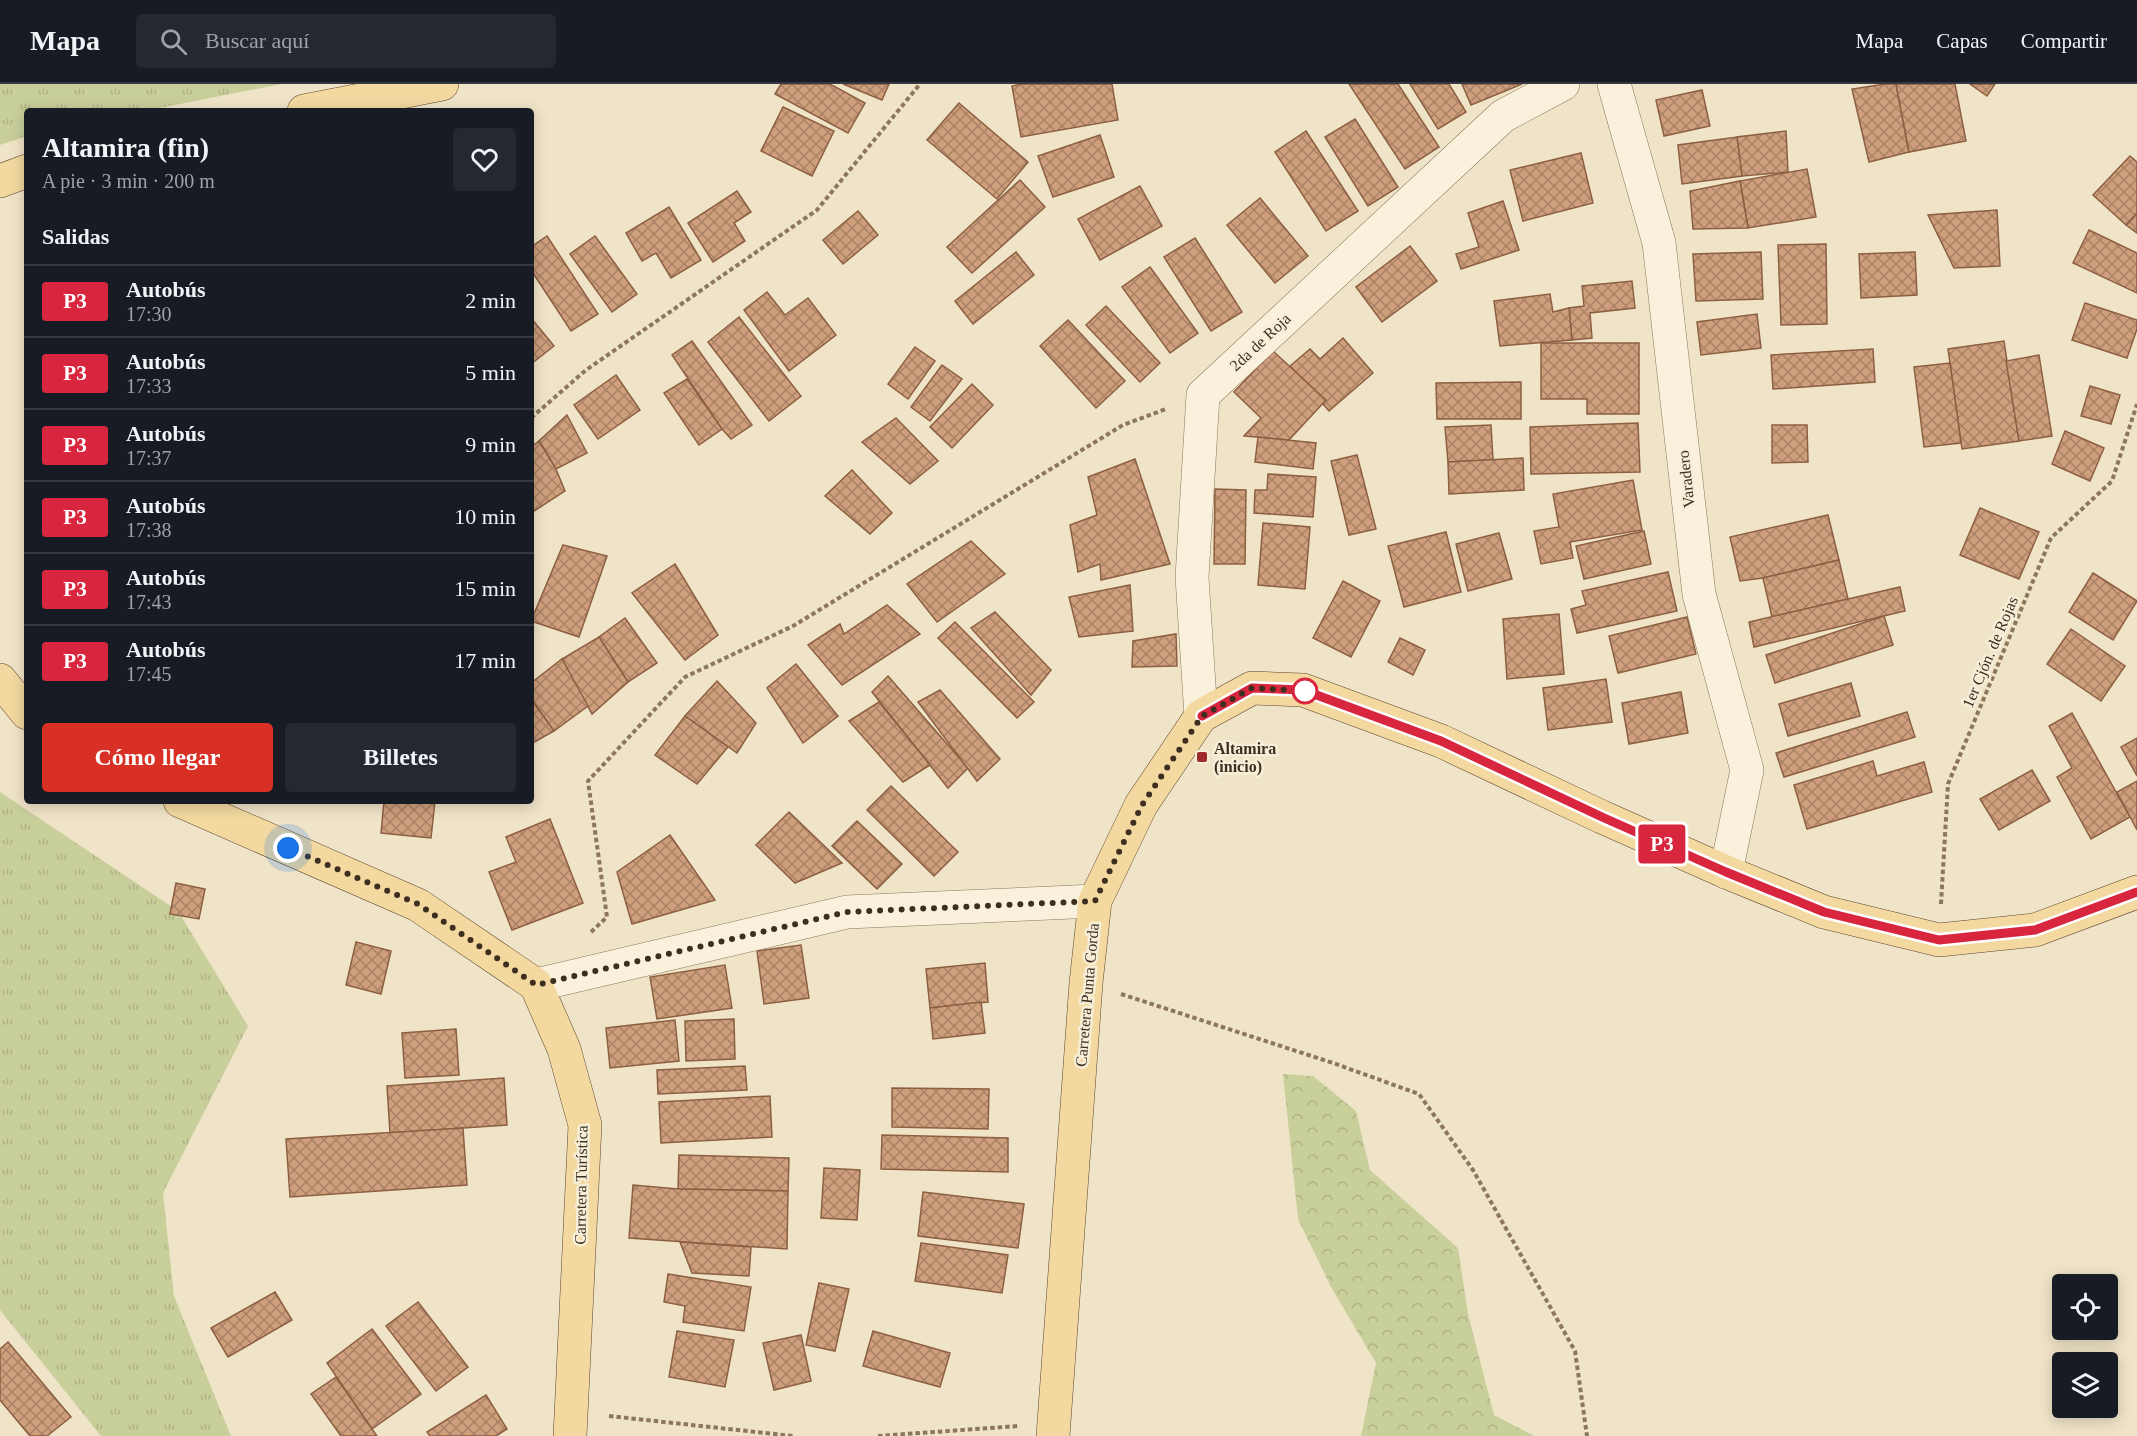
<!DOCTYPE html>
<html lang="es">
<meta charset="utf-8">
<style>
:root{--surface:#171b24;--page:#242831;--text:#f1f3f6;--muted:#9ea1a6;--line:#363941;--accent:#d93025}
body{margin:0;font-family:Georgia,serif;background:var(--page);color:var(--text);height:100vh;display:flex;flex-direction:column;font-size:22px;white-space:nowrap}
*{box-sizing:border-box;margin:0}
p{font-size:20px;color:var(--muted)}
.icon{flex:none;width:33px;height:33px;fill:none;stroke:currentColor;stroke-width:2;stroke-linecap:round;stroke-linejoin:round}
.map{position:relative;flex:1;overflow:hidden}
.drawer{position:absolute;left:24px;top:24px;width:510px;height:696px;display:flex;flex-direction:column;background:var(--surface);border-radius:6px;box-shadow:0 3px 15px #0003}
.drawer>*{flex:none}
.badge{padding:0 12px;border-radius:4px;font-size:21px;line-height:39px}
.tools{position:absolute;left:2052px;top:1190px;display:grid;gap:12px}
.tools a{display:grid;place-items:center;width:66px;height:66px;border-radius:6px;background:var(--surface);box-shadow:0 3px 15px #0003;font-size:30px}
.you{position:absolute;width:30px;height:30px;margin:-15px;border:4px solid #fff;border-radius:50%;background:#1a73e8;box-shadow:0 0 0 9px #1a73e833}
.map>.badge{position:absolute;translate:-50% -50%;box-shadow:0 0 0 3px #fff}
h2{padding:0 18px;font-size:22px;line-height:54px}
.round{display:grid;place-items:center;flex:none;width:63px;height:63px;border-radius:6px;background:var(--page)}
.summary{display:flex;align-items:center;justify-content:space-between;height:102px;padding:0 18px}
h1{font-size:28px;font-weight:700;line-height:45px}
.button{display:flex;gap:12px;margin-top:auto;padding:12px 18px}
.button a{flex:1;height:69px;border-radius:6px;background:var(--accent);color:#fff;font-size:24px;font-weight:700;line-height:69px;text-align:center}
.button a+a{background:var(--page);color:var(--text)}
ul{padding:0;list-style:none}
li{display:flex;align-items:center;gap:18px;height:72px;padding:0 18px;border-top:2px solid var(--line)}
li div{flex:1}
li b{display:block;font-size:22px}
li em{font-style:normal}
li .badge{min-width:66px;font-weight:700;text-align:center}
header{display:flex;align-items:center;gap:36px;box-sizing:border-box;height:84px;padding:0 30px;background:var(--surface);border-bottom:2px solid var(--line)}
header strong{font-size:28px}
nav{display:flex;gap:33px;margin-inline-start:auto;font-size:21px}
.search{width:420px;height:54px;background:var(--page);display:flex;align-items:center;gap:15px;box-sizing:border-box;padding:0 21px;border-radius:6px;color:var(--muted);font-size:22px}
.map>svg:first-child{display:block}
.grass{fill:url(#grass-tufts)}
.forest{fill:url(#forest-crowns)}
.building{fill:url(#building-cross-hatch);stroke:#8d5f41;stroke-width:1.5}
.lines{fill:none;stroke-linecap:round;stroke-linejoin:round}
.minor-casing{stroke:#8d765c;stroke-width:34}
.major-casing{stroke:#5b4430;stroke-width:34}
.path{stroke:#8d765c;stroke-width:4;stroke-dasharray:4.5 3;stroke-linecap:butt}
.minor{stroke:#faf1dc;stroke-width:33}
.major{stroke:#f3d9a0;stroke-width:33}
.line-casing{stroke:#fff;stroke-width:14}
.line{stroke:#d7263d;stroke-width:9}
.walk{stroke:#3d2e20;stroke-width:6;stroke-dasharray:0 10.8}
.stop-dot{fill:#fff;stroke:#d7263d;stroke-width:3}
.poi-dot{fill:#9e2a2b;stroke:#f7eed8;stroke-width:2}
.labels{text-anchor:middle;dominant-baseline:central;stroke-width:5;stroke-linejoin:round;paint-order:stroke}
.street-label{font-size:16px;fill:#3d2e20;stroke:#f7eed8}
.poi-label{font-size:16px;font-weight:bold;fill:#3d2e20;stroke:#f7eed8;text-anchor:start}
</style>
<header>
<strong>Mapa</strong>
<div class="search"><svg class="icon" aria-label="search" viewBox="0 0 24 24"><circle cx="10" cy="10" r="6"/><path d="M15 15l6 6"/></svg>Buscar aquí</div>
<nav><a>Mapa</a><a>Capas</a><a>Compartir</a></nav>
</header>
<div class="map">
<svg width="2137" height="1352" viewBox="0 0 2137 1352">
<defs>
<pattern id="grass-tufts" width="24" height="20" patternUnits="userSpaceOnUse" patternTransform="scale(1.5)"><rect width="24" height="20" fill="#c9cf9b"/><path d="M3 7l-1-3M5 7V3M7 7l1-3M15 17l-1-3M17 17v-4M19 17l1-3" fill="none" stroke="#aeb285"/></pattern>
<pattern id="forest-crowns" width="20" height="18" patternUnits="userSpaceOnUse" patternTransform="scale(1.5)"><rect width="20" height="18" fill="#c9cf9b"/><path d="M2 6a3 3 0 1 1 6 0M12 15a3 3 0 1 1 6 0" fill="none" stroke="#aeb285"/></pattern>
<pattern id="building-cross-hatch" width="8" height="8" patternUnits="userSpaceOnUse" patternTransform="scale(1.5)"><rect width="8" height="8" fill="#cf9f7d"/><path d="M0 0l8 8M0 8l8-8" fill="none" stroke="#a98266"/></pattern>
</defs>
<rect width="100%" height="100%" fill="#f0e4c8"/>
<g class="grass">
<path d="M0,0H282L144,27H27V52L0,61Z"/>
<path d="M0,708L178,827L248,942L163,1109L174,1212L231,1352H101L0,1226Z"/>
</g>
<path class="forest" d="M1283,990L1313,992L1356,1027L1370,1086L1458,1164L1468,1230L1494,1331L1534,1352H1361L1376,1279L1331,1203L1298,1135Z"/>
<g class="building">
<path d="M781,0H830L865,19L848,49L775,10Z"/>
<path d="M843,0H889L882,16Z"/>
<path d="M1022,0H1112L1118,36L1021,53L1012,2Z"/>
<path d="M1349,0H1398L1439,63L1405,85Z"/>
<path d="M1410,0H1449L1466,28L1438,45Z"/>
<path d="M1462,0H1522L1471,21Z"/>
<path d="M1885,0H1896L1909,68L1869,78L1852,5Z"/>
<path d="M1896,0H1955L1966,57L1909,68Z"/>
<path d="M1970,0H1995L1987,12Z"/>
<path d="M1702,6L1710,42L1664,52L1656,16Z"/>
<path d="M959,19L1028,78L997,115L927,56Z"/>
<path d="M783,23L834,47L812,92L761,67Z"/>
<path d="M1355,35L1398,103L1368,122L1325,53Z"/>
<path d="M1306,47L1358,127L1326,147L1275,68Z"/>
<path d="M1786,47L1788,88L1742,92L1737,53Z"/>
<path d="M1100,51L1114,93L1053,113L1038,72Z"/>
<path d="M1737,53L1742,92L1682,100L1678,61Z"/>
<path d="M1581,69L1593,119L1523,137L1510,86Z"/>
<path d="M2130,72L2137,78V129L2126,141L2093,111Z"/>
<path d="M1807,85L1816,133L1748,144L1740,97Z"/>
<path d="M1020,96L1045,123L972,189L947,163Z"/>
<path d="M1740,97L1748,144L1693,145L1690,107Z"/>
<path d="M1140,102L1162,142L1100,176L1078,135Z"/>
<path d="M737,107L751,128L734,139L745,157L713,178L688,139Z"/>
<path d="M1260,114L1308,172L1275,199L1227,141Z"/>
<path d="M1503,117L1519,166L1461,185L1456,170L1479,163L1468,129Z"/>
<path d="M669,123L701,176L671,194L656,169L642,177L626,149Z"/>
<path d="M1997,126L2000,182L1954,184L1928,131Z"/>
<path d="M858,127L878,151L843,180L823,156Z"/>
<path d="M2137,129V149L2126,141Z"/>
<path d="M2089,146L2137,169V209L2073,179Z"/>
<path d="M547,152L598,230L571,247L531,186V163Z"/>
<path d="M595,152L637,210L612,228L570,170Z"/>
<path d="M1195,154L1242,228L1211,247L1164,173Z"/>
<path d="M1826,160L1827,240L1781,241L1778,161Z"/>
<path d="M1410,162L1437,197L1382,238L1356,203Z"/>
<path d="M1016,168L1034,191L973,240L955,217Z"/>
<path d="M1761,168L1763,215L1696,217L1693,170Z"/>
<path d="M1915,168L1917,211L1861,214L1859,170Z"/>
<path d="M1150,183L1198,249L1170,269L1122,203Z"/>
<path d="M1632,197L1635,224L1590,229L1592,254L1572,256L1569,224L1584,222L1582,202Z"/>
<path d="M767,208L785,231L808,214L836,251L789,287L744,226Z"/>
<path d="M1550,210L1553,228L1569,224L1572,256L1500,262L1494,217Z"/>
<path d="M2085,219L2137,236V245L2127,274L2072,256Z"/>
<path d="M1106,222L1160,279L1140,298L1086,241Z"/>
<path d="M1757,230L1761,264L1701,271L1697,238Z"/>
<path d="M739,233L801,312L769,337L708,258Z"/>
<path d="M531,234L554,262L531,280Z"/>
<path d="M1068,236L1125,297L1096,324L1040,262Z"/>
<path d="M1343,254L1373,289L1329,327L1290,282L1310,265L1320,275Z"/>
<path d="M692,257L752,341L731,355L722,345L672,271Z"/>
<path d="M2004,257L2019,357L1962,365L1948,265Z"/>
<path d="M1541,259H1639V330H1587V315H1541Z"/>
<path d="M915,263L935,277L908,315L888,300Z"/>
<path d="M1873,265L1875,298L1773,305L1771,271Z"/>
<path d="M1273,267L1326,316L1289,356L1244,352L1261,334L1234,308Z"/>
<path d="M2039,271L2052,352L2019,357L2006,277Z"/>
<path d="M1950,279L1961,359L1924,363L1914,283Z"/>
<path d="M942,281L962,295L930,337L911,323Z"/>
<path d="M616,291L640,326L598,355L574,321Z"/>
<path d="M687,295L722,345L699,361L664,309Z"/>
<path d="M1521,298V335H1437L1436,299Z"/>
<path d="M972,300L993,321L952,364L930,343Z"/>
<path d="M2090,302L2120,311L2111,340L2081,332Z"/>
<path d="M567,331L587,369L556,385L539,357Z"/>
<path d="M896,334L938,377L910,400L862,358Z"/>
<path d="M1638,339L1640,388L1531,390L1530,343Z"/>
<path d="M1491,341L1493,376L1448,378L1445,343Z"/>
<path d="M1772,341H1807L1808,378L1772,379Z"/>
<path d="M2065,347L2104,364L2090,397L2052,380Z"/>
<path d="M1258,353L1316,359L1313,385L1255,378Z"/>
<path d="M539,357L556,385L565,407L531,429V363Z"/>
<path d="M1357,371L1376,445L1349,451L1331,377Z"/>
<path d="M1523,374L1524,406L1449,410L1448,378Z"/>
<path d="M1135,375L1170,480L1101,496L1100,480L1078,488L1070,441L1097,431L1088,393Z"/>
<path d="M852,386L892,429L870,450L825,412Z"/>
<path d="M1268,390L1316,393L1313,433L1254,429L1255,406H1267Z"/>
<path d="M1633,396L1642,446L1570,458L1573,474L1541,480L1534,447L1559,443L1553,410Z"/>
<path d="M1215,405L1246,406L1245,480H1214Z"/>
<path d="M1980,424L2039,448L2019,495L1960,471Z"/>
<path d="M1828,431L1839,476L1763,494L1740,497L1730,453Z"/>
<path d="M1263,439L1310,443L1305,505L1258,501Z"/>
<path d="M1644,447L1651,480L1584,495L1576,462Z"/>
<path d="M1446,448L1461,508L1404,523L1388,462Z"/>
<path d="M1499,449L1512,495L1468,507L1456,460Z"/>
<path d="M971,457L1005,490L937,538L907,500Z"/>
<path d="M563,461L607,472L579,553L531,537Z"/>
<path d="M1839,476L1848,515L1772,533L1763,494Z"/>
<path d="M675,480L718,551L685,576L632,509Z"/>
<path d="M1668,488L1677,527L1577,549L1571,525L1586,521L1582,507Z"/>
<path d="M2093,489L2137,517L2113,556L2069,528Z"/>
<path d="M1343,497L1380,517L1351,573L1313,554Z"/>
<path d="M1130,501L1133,547L1079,553L1069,513Z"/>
<path d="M1900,503L1905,527L1754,563L1749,538Z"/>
<path d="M887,521L920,550L842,601L808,561L840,540L844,550Z"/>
<path d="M995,528L1051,586L1031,611L971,544Z"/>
<path d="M1559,530L1564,590L1507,595L1503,535Z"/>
<path d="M1884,532L1893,561L1775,599L1766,571Z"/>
<path d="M1687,533L1696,570L1618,589L1609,552Z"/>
<path d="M625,534L657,579L628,598L599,553Z"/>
<path d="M955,538L1034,618L1017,634L938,554Z"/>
<path d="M2071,545L2125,582L2101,617L2047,580Z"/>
<path d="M1176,550L1177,582L1132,583L1133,557Z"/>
<path d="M599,553L628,598L592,630L562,575Z"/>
<path d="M1400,554L1425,566L1413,591L1388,578Z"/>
<path d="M562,575L588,622L554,647L531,615V599Z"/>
<path d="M796,580L838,632L803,659L767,604Z"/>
<path d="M888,592L968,684L948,704L872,608Z"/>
<path d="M1606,595L1612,638L1548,646L1543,604Z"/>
<path d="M717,597L756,639L737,669L685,632Z"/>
<path d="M1851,599L1860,632L1788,652L1779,620Z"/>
<path d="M940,606L1000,675L977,697L918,618Z"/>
<path d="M1681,608L1688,649L1629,660L1622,619Z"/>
<path d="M531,615L554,647L531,660Z"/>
<path d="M879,618L930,681L903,698L849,637Z"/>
<path d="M1907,628L1915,653L1784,693L1776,669Z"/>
<path d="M2072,629L2130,733L2091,755L2057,693L2072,684L2049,642Z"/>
<path d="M685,632L728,663L697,700L655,671Z"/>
<path d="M2137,654V692L2121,663Z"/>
<path d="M1873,677L1877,692L1924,678L1932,708L1807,745L1794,701Z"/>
<path d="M2032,686L2050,717L1999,746L1980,715Z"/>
<path d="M2137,697V746L2117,708Z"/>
<path d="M891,702L958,768L934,792L867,726Z"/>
<path d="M384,717H435L431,754L381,749Z"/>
<path d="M789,728L842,779L795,799L756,761Z"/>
<path d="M550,735L583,819L512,846L489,788L516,778L506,753Z"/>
<path d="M857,737L902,780L877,805L832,762Z"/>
<path d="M670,751L715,816L632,840L617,788Z"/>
<path d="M176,799L205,805L199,835L170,830Z"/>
<path d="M356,858L391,867L381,910L346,901Z"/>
<path d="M801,861L809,914L764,920L757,867Z"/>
<path d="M985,879L988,918L930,924L926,885Z"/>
<path d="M725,881L732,924L657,935L650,893Z"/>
<path d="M981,918L985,949L933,955L930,924Z"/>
<path d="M734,935L735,975L686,977L685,937Z"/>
<path d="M675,936L679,977L610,984L606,944Z"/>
<path d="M456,945L459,991L405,994L402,949Z"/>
<path d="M745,982L747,1006L658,1010L657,986Z"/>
<path d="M504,994L507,1041L390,1049L387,1002Z"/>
<path d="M892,1004L989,1005L988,1045L892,1043Z"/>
<path d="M770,1012L772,1053L661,1059L659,1018Z"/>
<path d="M463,1044L467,1101L290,1113L286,1055Z"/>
<path d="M882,1051L1008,1054V1088L881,1085Z"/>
<path d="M679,1071L789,1074L788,1107L678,1105Z"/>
<path d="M824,1084L860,1086L857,1136L821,1134Z"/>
<path d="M633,1101L678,1105L788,1107L787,1165L629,1154Z"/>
<path d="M923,1108L1024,1120L1018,1164L918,1152Z"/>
<path d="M680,1158L751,1163L749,1192L692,1189Z"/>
<path d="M921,1159L1008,1171L1002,1209L915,1197Z"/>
<path d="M668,1190L751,1203L744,1247L683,1238L685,1222L664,1218Z"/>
<path d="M819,1199L849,1205L835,1267L806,1261Z"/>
<path d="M275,1208L292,1236L228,1273L211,1244Z"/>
<path d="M418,1218L468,1283L436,1307L386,1242Z"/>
<path d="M372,1245L421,1310L372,1345L327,1279Z"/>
<path d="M677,1247L734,1256L725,1303L669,1293Z"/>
<path d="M873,1247L950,1269L940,1303L863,1282Z"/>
<path d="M801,1251L811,1297L774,1306L763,1259Z"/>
<path d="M8,1258L71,1333L47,1352H30L0,1316V1265Z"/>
<path d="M336,1293L372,1345L377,1352H341L311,1310Z"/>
<path d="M486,1311L507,1345L496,1352H430L427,1348Z"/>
</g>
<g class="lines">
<g class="minor-casing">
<g id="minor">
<path d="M1614,0L1659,159L1699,510L1747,686L1726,788"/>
<path d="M1201,632L1192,493L1203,311L1503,32L1563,0"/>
<path d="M536,901L847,828L1095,817"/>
</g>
</g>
<g class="major-casing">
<g id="major">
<path d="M304,27L442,0"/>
<path d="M0,97L27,87"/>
<path d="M0,596L27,629"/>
<path d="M180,717L418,821L536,901L564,965L585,1041L570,1352"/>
<path d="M1053,1352L1086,899L1095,817L1141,721L1201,632L1252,604L1303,606L1441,657L1602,733L1726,788L1824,828L1939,856L2035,846L2137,808"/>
</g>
</g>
<g class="path">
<path d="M531,334L586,286L817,126L920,0"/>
<path d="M1941,820L1948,700L2051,454L2112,397L2137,320"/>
<path d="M591,848L607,833L588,697L685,593L793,542L1123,341L1166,325"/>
<path d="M1121,910L1333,979L1419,1010L1473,1086L1575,1267L1587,1352"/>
<path d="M609,1332L793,1352"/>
<path d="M878,1352L1018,1342"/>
</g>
<use href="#minor" class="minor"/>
<use href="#major" class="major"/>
</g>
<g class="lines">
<g class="line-casing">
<path id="line" d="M1202,632L1252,604L1303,606L1441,657L1602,733L1726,788L1824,828L1939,856L2035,846L2137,808"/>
</g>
<use href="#line" class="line"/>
<path class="walk" d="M288,764L418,820L536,901L847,828L1095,817L1142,721L1202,632L1252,604L1305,607"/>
</g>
<circle class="stop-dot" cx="1305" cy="607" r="12"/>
<rect class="poi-dot" x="1196" y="667" width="12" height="12" rx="3"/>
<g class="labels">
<g class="street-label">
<text transform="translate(1260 258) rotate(-43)">2da de Roja</text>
<text transform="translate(1686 395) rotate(-96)">Varadero</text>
<text transform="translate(1990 568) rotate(-67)">1er Cjón. de Rojas</text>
<text transform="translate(1087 911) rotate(-85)">Carretera Punta Gorda</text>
<text transform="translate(581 1101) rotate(-89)">Carretera Turística</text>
</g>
<g class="poi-label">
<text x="1214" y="664">Altamira<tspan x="1214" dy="18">(inicio)</tspan></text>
</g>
</g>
</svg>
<div class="tools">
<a><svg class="icon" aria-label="locate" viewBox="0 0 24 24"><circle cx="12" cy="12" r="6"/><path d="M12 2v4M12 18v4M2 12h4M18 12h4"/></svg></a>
<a><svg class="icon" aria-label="layers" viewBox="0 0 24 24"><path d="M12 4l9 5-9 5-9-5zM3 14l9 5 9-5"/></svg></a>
</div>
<div class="you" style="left:288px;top:764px"></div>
<b class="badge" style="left:1662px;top:760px;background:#d7263d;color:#fff">P3</b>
<section class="drawer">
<div class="summary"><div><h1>Altamira (fin)</h1><p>A pie · 3 min · 200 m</p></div><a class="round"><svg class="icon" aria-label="heart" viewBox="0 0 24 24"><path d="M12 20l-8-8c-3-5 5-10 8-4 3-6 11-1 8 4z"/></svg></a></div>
<h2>Salidas</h2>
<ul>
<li><span class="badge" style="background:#d7263d;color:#fff">P3</span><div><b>Autobús</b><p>17:30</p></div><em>2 min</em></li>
<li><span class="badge" style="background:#d7263d;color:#fff">P3</span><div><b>Autobús</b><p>17:33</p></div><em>5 min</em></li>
<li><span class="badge" style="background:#d7263d;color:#fff">P3</span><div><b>Autobús</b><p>17:37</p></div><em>9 min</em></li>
<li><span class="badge" style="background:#d7263d;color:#fff">P3</span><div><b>Autobús</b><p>17:38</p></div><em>10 min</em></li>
<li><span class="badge" style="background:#d7263d;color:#fff">P3</span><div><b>Autobús</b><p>17:43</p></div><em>15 min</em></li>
<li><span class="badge" style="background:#d7263d;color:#fff">P3</span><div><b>Autobús</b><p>17:45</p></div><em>17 min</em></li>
</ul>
<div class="button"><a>Cómo llegar</a><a>Billetes</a></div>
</section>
</div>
